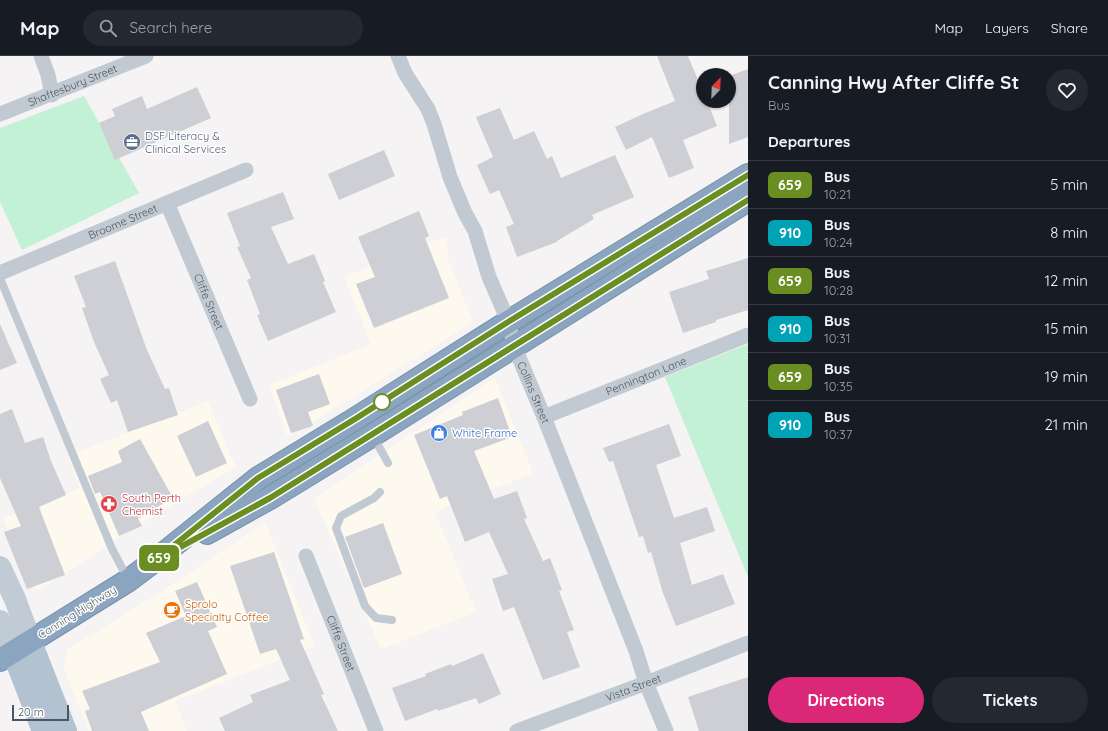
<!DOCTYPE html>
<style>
:root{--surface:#171b24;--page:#242831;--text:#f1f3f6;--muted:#9ea1a6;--line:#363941;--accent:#db2777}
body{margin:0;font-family:Quicksand,sans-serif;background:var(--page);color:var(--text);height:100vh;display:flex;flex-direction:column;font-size:15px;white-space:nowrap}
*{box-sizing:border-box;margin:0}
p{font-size:13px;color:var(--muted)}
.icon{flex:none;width:22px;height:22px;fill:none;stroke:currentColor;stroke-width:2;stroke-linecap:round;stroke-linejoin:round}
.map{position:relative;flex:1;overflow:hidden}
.sheet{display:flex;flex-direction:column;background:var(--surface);width:360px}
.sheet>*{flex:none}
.badge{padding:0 8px;border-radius:6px;font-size:14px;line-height:26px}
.needle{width:26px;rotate:23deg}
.controls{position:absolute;left:696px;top:12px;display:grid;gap:8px}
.controls a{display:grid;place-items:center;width:40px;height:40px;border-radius:50%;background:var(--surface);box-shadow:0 1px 3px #0004;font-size:20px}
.scale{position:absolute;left:12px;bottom:10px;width:57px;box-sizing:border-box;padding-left:4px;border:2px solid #4a5661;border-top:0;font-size:11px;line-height:14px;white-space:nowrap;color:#4a5661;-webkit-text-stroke:3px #fff;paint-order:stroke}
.map>.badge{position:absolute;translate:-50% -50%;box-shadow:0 0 0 2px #fff}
h2{padding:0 20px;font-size:15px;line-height:36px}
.round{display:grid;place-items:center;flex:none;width:42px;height:42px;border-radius:21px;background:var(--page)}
.summary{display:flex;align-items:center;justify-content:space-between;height:68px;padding:0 20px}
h1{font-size:19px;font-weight:800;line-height:30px}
.button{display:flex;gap:8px;margin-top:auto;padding:8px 20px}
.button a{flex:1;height:46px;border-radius:24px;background:var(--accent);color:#fff;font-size:16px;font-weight:800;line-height:46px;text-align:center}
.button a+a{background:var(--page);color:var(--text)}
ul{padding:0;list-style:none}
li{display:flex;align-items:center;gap:12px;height:48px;padding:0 20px;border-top:1px solid var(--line)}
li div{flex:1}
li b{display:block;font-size:15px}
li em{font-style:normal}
li .badge{min-width:44px;font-weight:700;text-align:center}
header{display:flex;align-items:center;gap:24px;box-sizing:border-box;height:56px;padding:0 20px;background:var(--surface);border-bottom:1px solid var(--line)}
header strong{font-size:19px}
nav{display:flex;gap:22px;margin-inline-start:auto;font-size:14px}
.search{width:280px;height:36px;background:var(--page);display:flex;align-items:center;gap:10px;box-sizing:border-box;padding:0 14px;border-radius:22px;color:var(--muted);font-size:15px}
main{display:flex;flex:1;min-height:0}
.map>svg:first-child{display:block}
.commercial{fill:#fdf9ef}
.green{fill:#c3f1d5}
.building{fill:#cdcfd5}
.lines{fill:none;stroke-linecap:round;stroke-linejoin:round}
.highway-casing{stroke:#7690ad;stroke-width:24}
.lane{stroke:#c1cad2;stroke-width:8}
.street{stroke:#c1cad2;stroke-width:15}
.secondary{stroke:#c1cbd6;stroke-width:22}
.primary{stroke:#b3c2d1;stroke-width:22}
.highway{stroke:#8ba5c1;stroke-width:22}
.line-casing{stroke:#fff;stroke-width:9}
.line{stroke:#6b8e23;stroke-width:6}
.stop-dot{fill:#fff;stroke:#6b8e23;stroke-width:2}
.labels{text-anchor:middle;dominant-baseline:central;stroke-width:3;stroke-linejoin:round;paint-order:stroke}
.street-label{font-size:11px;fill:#4a5661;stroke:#fff}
.service-label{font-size:11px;fill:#4e5e75;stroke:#fff;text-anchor:start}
.shop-label{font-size:11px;fill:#366cbe;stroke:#fff;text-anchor:start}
.health-label{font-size:11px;fill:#be3a42;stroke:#fff;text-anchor:start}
.food-label{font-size:11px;fill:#c56008;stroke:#fff;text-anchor:start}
</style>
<header>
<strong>Map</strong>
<div class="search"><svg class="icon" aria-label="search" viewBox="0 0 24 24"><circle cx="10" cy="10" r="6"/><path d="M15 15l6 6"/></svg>Search here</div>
<nav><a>Map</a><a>Layers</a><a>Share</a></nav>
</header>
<main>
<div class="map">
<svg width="748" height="675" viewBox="0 0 748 675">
<rect width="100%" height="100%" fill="#f5f3f3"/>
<g class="commercial">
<path d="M447,180L448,203L473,266L321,361L287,380L269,329L371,288L344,221Z"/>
<path d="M495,322L533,417L435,456L476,556L381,593L314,443Z"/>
<path d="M208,345L236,411L124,478L41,533H35L3,463L80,432L68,400Z"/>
<path d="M265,466L315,590L175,645L187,675H89L64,614L67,594L162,535Z"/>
</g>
<g class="green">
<path d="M84,40L139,137L22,194L0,146V72Z"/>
<path d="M748,288V521L665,321Z"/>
</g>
<g class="building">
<path d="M657,0H688L703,36V45H707L717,70L683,84L694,112L669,122L652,81L626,94L615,71L643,58L675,45Z"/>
<path d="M748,13V81L729,88V20Z"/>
<path d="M197,31L211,62L115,104L99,67L115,60L112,53L142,40L147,53Z"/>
<path d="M500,52L514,84L534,75L547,103L552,100L561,122L615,99L634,141L592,159L594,163L557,185V186L517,201L506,171L514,168L499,134L490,138L477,109L493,101L476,61Z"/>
<path d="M384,94L395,120L339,144L328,118Z"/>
<path d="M283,136L294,163L271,171L288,208L314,198L325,225L323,226L336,256L268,285L257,259L260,258L247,224L251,222L237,191L240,190L227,157Z"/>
<path d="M419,155L429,180L425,182L449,242L374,272L356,228L375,221L358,181Z"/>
<path d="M748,202V254L716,264V266L683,277L669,236L709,223L706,215Z"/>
<path d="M115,205L147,294L165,333L169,332L178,359L128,376L117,344L111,347L100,323L109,319L94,286L82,252L86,251L74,220Z"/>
<path d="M0,268L17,307L0,314Z"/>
<path d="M319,318L330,348L308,356L313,370L291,377L276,334Z"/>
<path d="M498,342L512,381L474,395L494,443L517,435L527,462L524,463L543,505L550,502L562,534L559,535L574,574L567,576L580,611L543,624L514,551L503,555L492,523L508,518L489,476L465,486L447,440L440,443L414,379L463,359L462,356Z"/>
<path d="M12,353L25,387L43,381L51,405L66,439L39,451L65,519L27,533L4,476L21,470L0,422V358Z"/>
<path d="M208,365L227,407L196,421L177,380Z"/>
<path d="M669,368L681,400L656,409L674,462L707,451L715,475L680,487L692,529L723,518L735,548L676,570L663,537L651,496L648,497L643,480L639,481L613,405L609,406L603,392Z"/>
<path d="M140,383L173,442L138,462L142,470L119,480L100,436L95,438L88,420L122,406L118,395Z"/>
<path d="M383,467L402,518L364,532L345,481Z"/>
<path d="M274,496L304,583L300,584L324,638L321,639L338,675H225L219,662L253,646L250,639L290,624L276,593L260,598L230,510Z"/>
<path d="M197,526L217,571L208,575L227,618L141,656L149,675H92L85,655L90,653L82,635L160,606L146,577L186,560L175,535Z"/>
<path d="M483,597L501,638L479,648L476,642L438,655L437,653L405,665L392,632L426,620L425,618L451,608L452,610Z"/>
<path d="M748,621V675H699L688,641Z"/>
</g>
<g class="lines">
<g class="highway-casing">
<g id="highway">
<path d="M207,477L270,442L373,379L748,144"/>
<path d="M0,604L129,524L153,506L258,422L355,363L508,266L748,119"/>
</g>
</g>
<g class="lane">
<path d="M0,222L112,493L128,523"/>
<path d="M373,380L388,407"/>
<path d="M380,436L374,442L341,460L336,472L365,550L376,562L392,564"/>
</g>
<g class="street">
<path d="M41,0L48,19L52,39"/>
<path id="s1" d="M398,0L405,17L428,53L434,68L450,121L465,157L475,175L489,221L503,253L520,304L544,361L636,595L646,627L666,675"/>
<path id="s2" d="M0,58L146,0"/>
<path id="s3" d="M167,147L250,343"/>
<path id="s4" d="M0,217L246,114"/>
<path id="s5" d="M544,361L748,279"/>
<path id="s6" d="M306,500L376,675"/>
<path id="s7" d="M517,675L646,627L748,587"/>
</g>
<g class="secondary">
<path d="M0,511L15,543L31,586"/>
<path d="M0,565L13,597"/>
</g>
<g class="primary">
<path d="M31,586L66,675"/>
<path d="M13,597L43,675"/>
</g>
<use href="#highway" class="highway"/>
</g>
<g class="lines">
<g class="line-casing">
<path id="line" d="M748,119L508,266L355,363L258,422L153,506L270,442L748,144"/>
</g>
<use href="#line" class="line"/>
</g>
<defs>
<g id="office-disc" transform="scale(0.9)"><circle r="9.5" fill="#5c6f8a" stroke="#fff"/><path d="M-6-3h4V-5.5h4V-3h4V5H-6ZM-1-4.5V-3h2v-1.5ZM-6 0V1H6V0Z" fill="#fff"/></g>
<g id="shop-disc" transform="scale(0.9)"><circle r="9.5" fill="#3f7fe0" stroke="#fff"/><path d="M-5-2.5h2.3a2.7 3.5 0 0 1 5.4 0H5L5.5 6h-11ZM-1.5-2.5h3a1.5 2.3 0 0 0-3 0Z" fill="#fff"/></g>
<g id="pharmacy-disc" transform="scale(0.9)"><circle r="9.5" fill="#e0444e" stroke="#fff"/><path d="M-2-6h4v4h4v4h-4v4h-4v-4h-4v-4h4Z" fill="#fff"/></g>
<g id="cafe-disc" transform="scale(0.9)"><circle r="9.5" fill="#e8710a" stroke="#fff"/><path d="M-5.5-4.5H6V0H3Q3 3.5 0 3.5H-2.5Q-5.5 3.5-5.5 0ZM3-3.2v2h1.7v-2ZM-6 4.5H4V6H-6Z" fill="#fff"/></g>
</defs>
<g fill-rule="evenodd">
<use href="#office-disc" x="132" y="86"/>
<use href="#shop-disc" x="439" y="377"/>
<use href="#pharmacy-disc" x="109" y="448"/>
<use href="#cafe-disc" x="172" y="554"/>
</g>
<circle class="stop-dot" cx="382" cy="346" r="8"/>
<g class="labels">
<g class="street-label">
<text stroke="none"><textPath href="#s2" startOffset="78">Shaftesbury Street</textPath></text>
<text stroke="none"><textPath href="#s4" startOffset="133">Broome Street</textPath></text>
<text stroke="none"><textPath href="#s3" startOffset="107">Cliffe Street</textPath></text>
<text stroke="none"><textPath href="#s5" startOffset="110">Pennington Lane</textPath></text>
<text stroke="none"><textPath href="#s1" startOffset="364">Collins Street</textPath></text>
<text transform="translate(77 556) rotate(-32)">Canning Highway</text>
<text stroke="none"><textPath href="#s6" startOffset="94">Cliffe Street</textPath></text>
<text stroke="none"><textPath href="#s7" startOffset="124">Vista Street</textPath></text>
</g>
<g class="service-label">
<text x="145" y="80">DSF Literacy &amp;<tspan x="145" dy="13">Clinical Services</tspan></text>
</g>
<g class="shop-label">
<text x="452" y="377">White Frame</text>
</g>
<g class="health-label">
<text x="122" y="442">South Perth<tspan x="122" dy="13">Chemist</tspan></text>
</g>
<g class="food-label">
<text x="185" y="548">Sprolo<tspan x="185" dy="13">Specialty Coffee</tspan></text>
</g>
</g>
</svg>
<div class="controls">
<a><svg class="needle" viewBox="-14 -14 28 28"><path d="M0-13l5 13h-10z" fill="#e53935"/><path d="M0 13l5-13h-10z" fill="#9ea1a6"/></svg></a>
</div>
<div class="scale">20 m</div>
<b class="badge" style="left:159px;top:502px;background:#6b8e23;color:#fff">659</b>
</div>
<section class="sheet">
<div class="summary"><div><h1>Canning Hwy After Cliffe St</h1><p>Bus</p></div><a class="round"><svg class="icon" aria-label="heart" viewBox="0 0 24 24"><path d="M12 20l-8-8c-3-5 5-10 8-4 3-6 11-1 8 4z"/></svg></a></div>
<h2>Departures</h2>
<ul>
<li><span class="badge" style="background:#6b8e23;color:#fff">659</span><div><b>Bus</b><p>10:21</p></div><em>5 min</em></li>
<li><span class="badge" style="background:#00a3b4;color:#fff">910</span><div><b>Bus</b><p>10:24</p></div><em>8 min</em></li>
<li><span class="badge" style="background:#6b8e23;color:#fff">659</span><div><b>Bus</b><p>10:28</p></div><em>12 min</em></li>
<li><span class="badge" style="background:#00a3b4;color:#fff">910</span><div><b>Bus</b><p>10:31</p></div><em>15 min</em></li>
<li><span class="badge" style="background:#6b8e23;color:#fff">659</span><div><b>Bus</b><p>10:35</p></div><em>19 min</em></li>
<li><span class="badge" style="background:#00a3b4;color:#fff">910</span><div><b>Bus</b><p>10:37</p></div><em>21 min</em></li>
</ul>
<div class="button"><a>Directions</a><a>Tickets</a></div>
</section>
</main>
